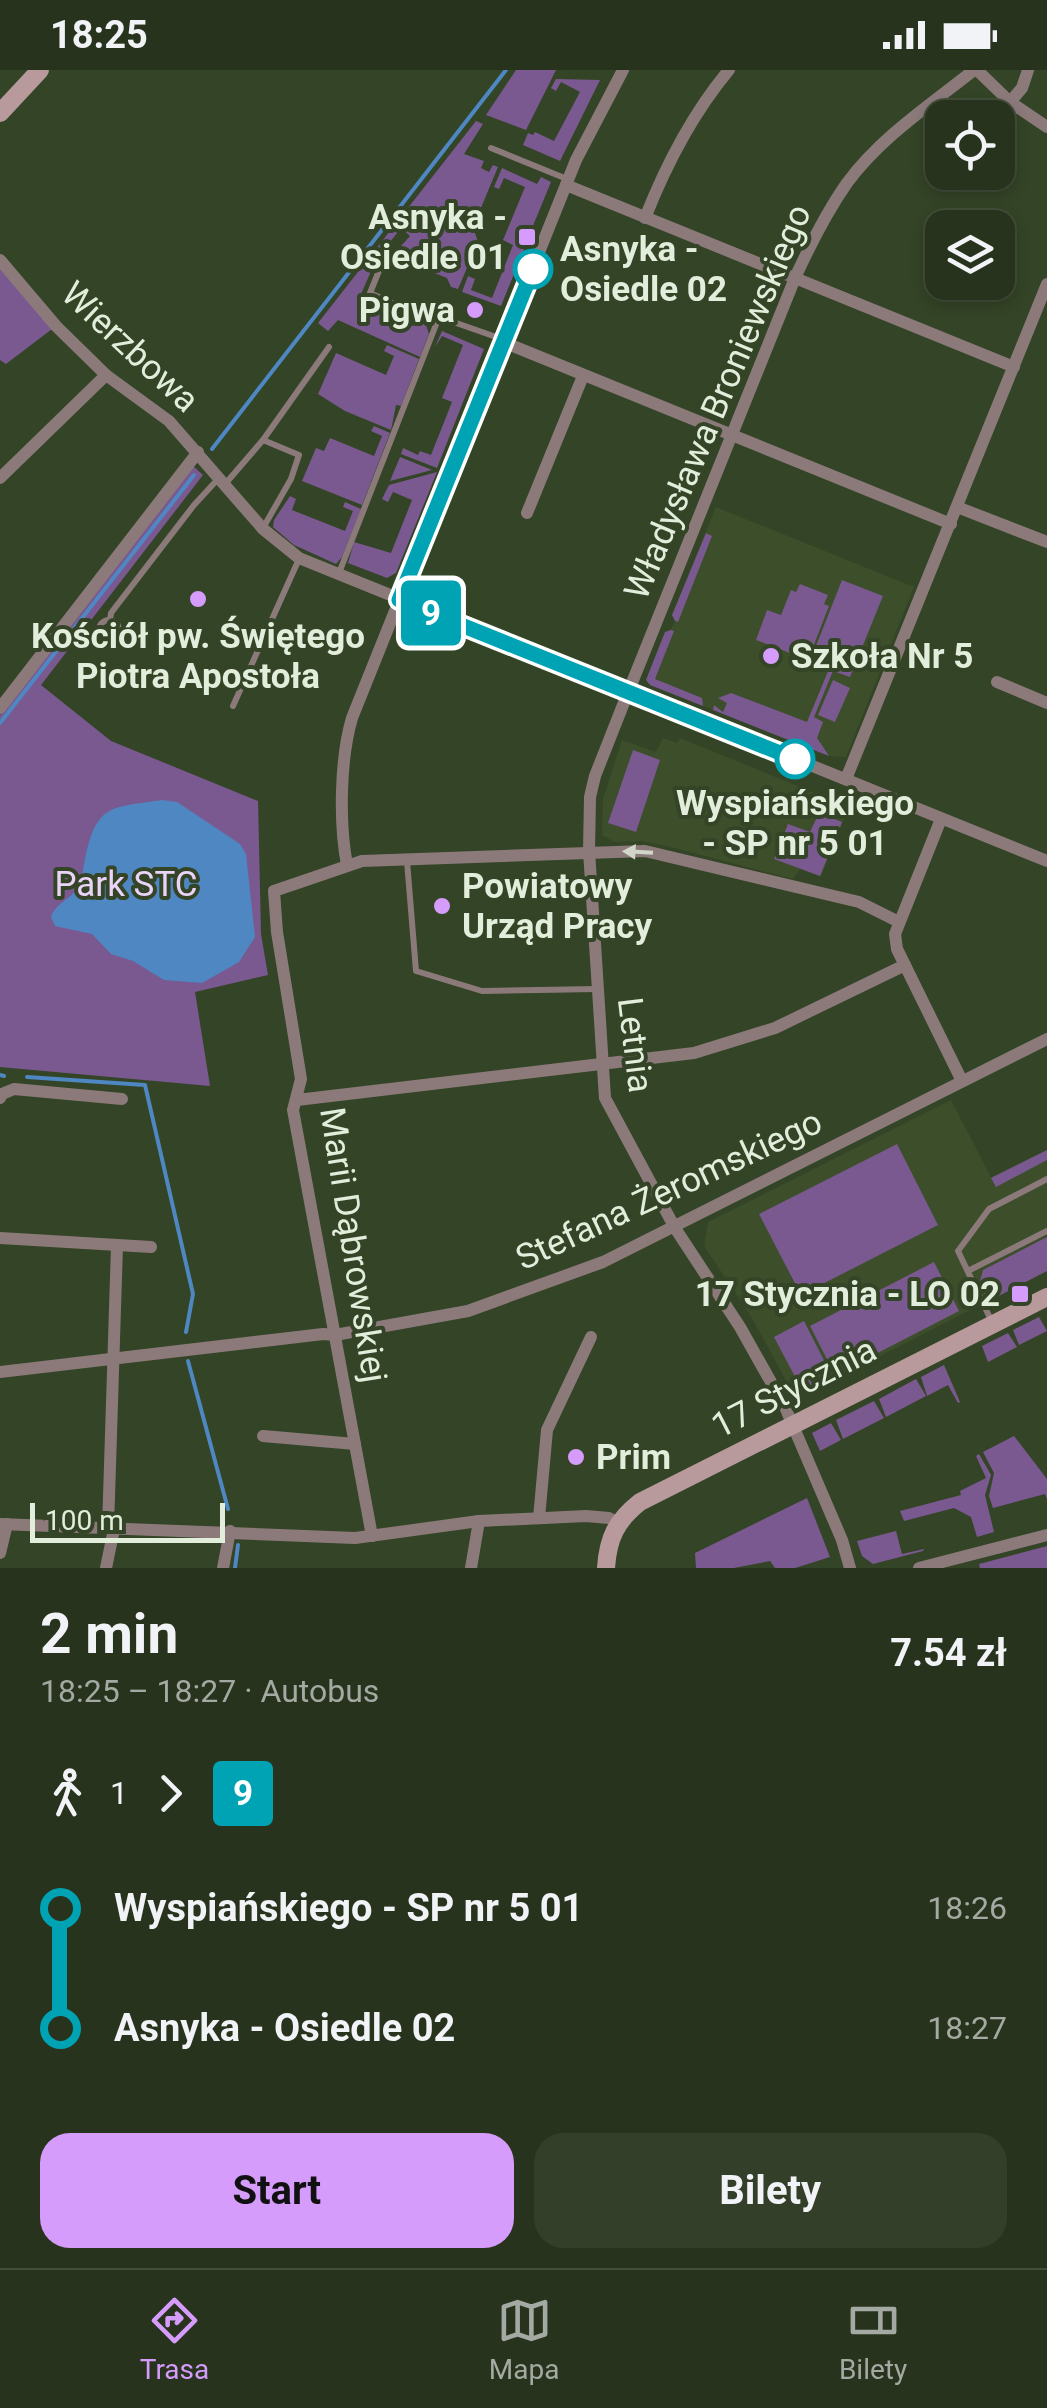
<!DOCTYPE html>
<html lang="pl">
<meta charset="utf-8">
<style>
:root{--surface:#27331c;--page:#333f29;--text:#f1f3f6;--muted:#a4aaa3;--line:#434e3b;--accent:#d59cfb}
body{margin:0;font-family:Roboto,sans-serif;background:var(--page);color:var(--text);height:100vh;display:flex;flex-direction:column;font-size:38px;white-space:nowrap}
*{box-sizing:border-box;margin:0}
p{font-size:32px;color:var(--muted)}
.icon{flex:none;width:55px;height:55px;fill:none;stroke:currentColor;stroke-width:2;stroke-linecap:round;stroke-linejoin:round}
.map{position:relative;height:1498px;overflow:hidden}
.details{display:flex;flex-direction:column;background:var(--surface);flex:1}
.details>*{flex:none}
.badge{padding:0 20px;border-radius:8px;font-size:35px;line-height:65px}
.buttons{position:absolute;left:925px;top:30px;display:grid;gap:20px}
.buttons a{display:grid;place-items:center;width:90px;height:90px;border-radius:20px;background:var(--surface);box-shadow:0 5px 15px #0003,0 0 0 2px var(--line);font-size:50px}
.scale{position:absolute;left:30px;bottom:25px;width:195px;box-sizing:border-box;padding-left:10px;border:5px solid #e3eddb;border-top:0;font-size:28px;line-height:35px;white-space:nowrap;color:#e3eddb;-webkit-text-stroke:8px #344426;paint-order:stroke}
.map>.badge{position:absolute;translate:-50% -50%;box-shadow:0 0 0 5px #fff}
.legs{display:flex;align-items:center;gap:15px;height:110px;padding:0 40px;font-size:32px}
.legs p{margin-inline-start:auto}
.head{display:flex;align-items:center;justify-content:space-between;height:170px;padding:0 40px}
h1{font-size:55px;font-weight:700;line-height:75px}
.cta{display:flex;gap:20px;margin-top:auto;padding:20px 40px}
.cta a{flex:1;height:115px;border-radius:30px;background:var(--accent);color:#111;font-size:40px;font-weight:700;line-height:115px;text-align:center}
.cta a+a{background:var(--page);color:var(--text)}
ul{padding:0 40px;list-style:none}
li{display:flex;align-items:center;gap:35px;height:120px;font-size:38px}
li i{display:grid;place-items:center;width:15px;height:100%;margin:0 12px;background:currentColor}
li i::after{content:'';width:25px;height:25px;margin:-12px;border:8px solid;border-radius:50%;background:var(--surface)}
li p{margin-inline-start:auto}
li:first-child i{background:linear-gradient(#0000 50%,currentColor 0)}
li:last-child i{background:linear-gradient(currentColor 50%,#0000 0)}
.status{display:flex;justify-content:space-between;align-items:center;height:70px;padding:0 50px;background:var(--surface);direction:ltr}
.status svg{height:28px;fill:currentColor}
.tabs{display:flex;justify-content:space-around;align-items:center;height:140px;border-top:2px solid var(--line);background:var(--surface);font-size:28px;color:var(--muted)}
.tabs a{display:grid;justify-items:center;gap:5px}
.tabs .current{color:var(--accent)}
.map>svg:first-child{display:block}
.built{fill:#3c4e2a}
.green{fill:#7a5990}
.water{fill:#4e87c2}
.lines{fill:none;stroke-linecap:round;stroke-linejoin:round}
.stream{stroke:#4e87c2;stroke-width:4}
.lane{stroke:#8c7a7b;stroke-width:6}
.street{stroke:#8c7a7b;stroke-width:12}
.secondary{stroke:#b89a9d;stroke-width:18}
.oneway{fill:#d2d6c8}
.line-1-casing{stroke:#fff;stroke-width:22}
.line-1{stroke:#00a3b4;stroke-width:15}
.poi-dot{fill:#d59cfb;stroke:#344426;stroke-width:4}
.stop-1-dot{fill:#fff;stroke:#00a3b4;stroke-width:5}
.labels{text-anchor:middle;dominant-baseline:central;stroke-width:8;stroke-linejoin:round;paint-order:stroke}
.poi-label{font-size:35px;font-weight:bold;fill:#e3eddb;stroke:#344426;text-anchor:end}
.stop-label{font-size:35px;font-weight:bold;fill:#e3eddb;stroke:#344426;text-anchor:start}
.street-label{font-size:35px;fill:#e3eddb;stroke:#344426}
.park-label{font-size:35px;fill:#ead4f9;stroke:#344426}
</style>
<div class="status"><b>18:25</b><svg viewBox="0 0 49 12"><path d="M0 12V9h3v3zM5 12V6h3v6zM10 12V3h3v9zM15 12V0h3v12zM26 1h20v11H26zM47 4h2v5h-2z"/></svg></div>
<div class="map">
<svg width="1047" height="1498" viewBox="0 0 1047 1498">
<rect width="100%" height="100%" fill="#344426"/>
<g class="built">
<path d="M716,437L914,517L846,687L829,686L650,615L646,610L665,562L671,559L675,551L672,545Z"/>
<path d="M663,668L677,673L680,668L849,737L821,807L800,799L793,809L667,776L641,771L615,772L602,765L603,729L622,670L656,682Z"/>
<path d="M951,1030L991,1107L1047,1080V1201L796,1329L752,1248L704,1176L708,1152Z"/>
</g>
<g class="green">
<path d="M516,0H556L526,60L486,45Z"/>
<path d="M556,9L600,10L560,91L523,75L528,63L533,65L535,62L554,71L580,22L561,12L556,21L551,18Z"/>
<path d="M476,51L483,54L464,84L484,91L481,98L489,102L493,95L498,97L473,157L478,172L458,219L451,217L447,208L392,186L410,166L401,158L376,190L361,224L378,233L376,241L393,248L399,240L406,244L405,253L413,256L418,249L425,252L429,264L420,287L338,250L328,261L318,253Z"/>
<path d="M502,98L537,114L541,107L551,112L530,163L527,162L524,170L527,172L501,236L462,222L468,206L475,209L471,220L492,228L513,175L503,170L525,117L504,108L499,119L494,117Z"/>
<path d="M0,190L56,256L6,294L0,290Z"/>
<path d="M442,261L484,279L437,398L401,384L403,378L418,385L420,381L431,385L452,332L442,328L463,275L442,266L435,277Z"/>
<path d="M387,275L419,289L401,336L396,335L391,360L345,341L318,324L336,283L386,305L394,286L384,281Z"/>
<path d="M374,356L390,363L362,435L302,411L316,378L324,381L330,368L374,386L382,366L371,361Z"/>
<path d="M400,387L432,400L390,411Z"/>
<path d="M193,396L203,405L41,615L111,671L258,731L261,864L268,905L195,922L210,1016L0,997V645Z"/>
<path d="M437,402L396,503L387,508L348,493L354,472L391,483L412,430L393,422L388,432L382,429L389,415Z"/>
<path d="M290,426L296,429L292,440L345,461L353,441L343,437L345,432L361,439L342,487L336,494L294,475L273,457L274,450Z"/>
<path d="M706,463L712,466L678,552L675,551L672,545Z"/>
<path d="M842,510L883,526L850,607L833,601L814,647L823,652L817,668L829,686L713,640L714,635L723,642L727,633L718,628L731,623L807,652L829,599L810,591Z"/>
<path d="M800,514L828,525L824,534L829,536L808,590L756,570L767,540L781,545L791,520L796,522Z"/>
<path d="M671,560L674,561L655,609L702,628L703,636L650,615L646,610L665,562Z"/>
<path d="M833,610L850,618L835,652L818,645Z"/>
<path d="M633,680L660,690L636,762L608,753Z"/>
<path d="M819,743L842,752L820,806L774,789L788,754L810,762Z"/>
<path d="M897,1074L938,1155L801,1225L759,1144Z"/>
<path d="M1047,1080V1090L996,1117L991,1108Z"/>
<path d="M1047,1167V1201L987,1232L980,1211L983,1200Z"/>
<path d="M934,1192L959,1241L835,1305L810,1256Z"/>
<path d="M1039,1247L1047,1261L1019,1275L1013,1260Z"/>
<path d="M804,1251L832,1306L802,1320L774,1267Z"/>
<path d="M1008,1263L1017,1277L988,1292L982,1276Z"/>
<path d="M944,1295L960,1332L958,1333L948,1315L927,1326L921,1307Z"/>
<path d="M916,1309L926,1326L886,1347L879,1329Z"/>
<path d="M874,1331L884,1348L843,1369L836,1350Z"/>
<path d="M831,1353L841,1370L820,1381L812,1363Z"/>
<path d="M1014,1366L1047,1409V1429L1045,1424L993,1438L989,1426L994,1403L983,1382Z"/>
<path d="M979,1384L991,1405L985,1425L994,1462L977,1467L971,1447L954,1438L904,1451L900,1441L961,1425L960,1421L986,1408L976,1386Z"/>
<path d="M807,1428L830,1487L795,1498H775L770,1491L734,1498H696L695,1483Z"/>
<path d="M896,1461L902,1484L924,1479L923,1481L873,1494L862,1486L857,1471Z"/>
<path d="M1047,1476V1498H980L979,1494Z"/>
</g>
<path class="water" d="M162,730L177,732L240,774L246,784L255,867L239,892L202,913L164,910L133,891L111,884L92,864L55,856L51,847C56,833 68,831 77,819C82,812 83,798 85,789C97,732 112,738 162,730Z"/>
<g class="lines">
<g class="stream">
<path d="M212,379L506,0"/>
<path d="M0,653L194,405"/>
<path d="M0,1005L4,1006"/>
<path d="M27,1007L145,1015L193,1224L186,1262"/>
<path d="M188,1291L228,1439"/>
<path d="M235,1498L238,1475"/>
</g>
<g class="lane">
<path d="M491,78L567,109"/>
<path d="M385,186L370,223L426,248L439,247"/>
<path d="M263,370L329,277"/>
<path d="M226,413L263,370L299,385L291,409L263,458"/>
<path d="M339,503L439,247L502,269"/>
<circle cx="109" cy="560" r="10"/>
<path d="M110,550L111,543L194,435L218,409"/>
<path d="M233,636L299,489"/>
<path d="M407,791L416,901L482,921L597,919"/>
<path d="M968,1201L1047,1161"/>
<path d="M991,1250L958,1181L989,1139L1047,1109"/>
</g>
<g class="street">
<path d="M977,0L1010,32L1047,57"/>
<path d="M1010,32L1022,18L1028,0"/>
<path d="M566,115L1014,297"/>
<path d="M645,148C666,95 692,44 729,0"/>
<path d="M0,190L56,256L106,305L169,351L263,459L299,488L1047,791"/>
<path d="M503,272L951,454"/>
<path d="M0,408L106,305"/>
<path d="M957,437L1047,472"/>
<path d="M527,443L583,306"/>
<path d="M997,612L1047,633"/>
<path d="M0,638L198,382"/>
<path d="M846,709L1047,214"/>
<path d="M941,749L895,864L897,879L962,1011"/>
<path d="M347,795C339,753 340,689 352,648L576,90L623,0"/>
<path d="M0,1028L2,1024L14,1019L122,1029"/>
<path d="M297,1030L694,983L775,958L905,895"/>
<path d="M0,1168L151,1177"/>
<path d="M0,1302L323,1264L335,1265L468,1241L603,1192L1047,969"/>
<path d="M263,1366L355,1374"/>
<path d="M539,1448L547,1360L591,1267"/>
<path d="M0,1454L355,1468L479,1451L586,1446L609,1448L617,1452"/>
<path d="M108,1458L117,1176"/>
<path d="M372,1466L293,1040L301,1009L277,862L274,821L362,791L645,781L859,832L899,852"/>
<path d="M0,1483L7,1454"/>
<path d="M106,1498L114,1459"/>
<path d="M223,1498L230,1461"/>
<path d="M471,1498L479,1451"/>
<path d="M850,1498L842,1470L785,1337L740,1257L675,1158L605,1028L589,781L590,727L595,706L623,635L795,208C810,175 826,143 847,113C881,67 930,35 974,0"/>
<path d="M919,1498L1047,1465"/>
</g>
<g class="secondary">
<path d="M0,43L40,0"/>
<path d="M606,1498C608,1468 616,1451 640,1432L1047,1227"/>
</g>
</g>
<defs><path id="oneway-solid" d="M-6-.8H1V-3.2L6.5 0L1 3.2V.8H-6Z" transform="scale(2.5)"/></defs>
<use class="oneway" href="#oneway-solid" transform="translate(638 782) rotate(-177)"/>
<g class="lines">
<g class="line-1-casing">
<path id="line-1" d="M533,199L399,530L795,689"/>
</g>
<use href="#line-1" class="line-1"/>
</g>
<g class="poi-dot">
<rect x="517" y="157" width="20" height="20" rx="5"/>
<circle cx="475" cy="240" r="10"/>
<circle cx="198" cy="529" r="10"/>
<circle cx="771" cy="586" r="10"/>
<circle cx="442" cy="836" r="10"/>
<rect x="1010" y="1214" width="20" height="20" rx="5"/>
<circle cx="576" cy="1387" r="10"/>
</g>
<g class="stop-1-dot">
<circle cx="533" cy="199" r="18"/>
<circle cx="795" cy="689" r="18"/>
</g>
<g class="labels">
<g class="poi-label">
<text x="507" y="147">Asnyka -<tspan x="507" dy="40">Osiedle 01</tspan></text>
<text x="455" y="240">Pigwa</text>
<text x="198" y="566" text-anchor="middle">Kościół pw. Świętego<tspan x="198" dy="40">Piotra Apostoła</tspan></text>
<text x="791" y="586" text-anchor="start">Szkoła Nr 5</text>
<text x="462" y="816" text-anchor="start">Powiatowy<tspan x="462" dy="40">Urząd Pracy</tspan></text>
<text x="1000" y="1224">17 Stycznia - LO 02</text>
<text x="596" y="1387" text-anchor="start">Prim</text>
</g>
<g class="stop-label">
<text x="560" y="179">Asnyka -<tspan x="560" dy="40">Osiedle 02</tspan></text>
<text x="795" y="733" text-anchor="middle">Wyspiańskiego<tspan x="795" dy="40">- SP nr 5 01</tspan></text>
</g>
<g class="street-label">
<text transform="translate(130 277) rotate(43)">Wierzbowa</text>
<text transform="translate(718 332) rotate(-67)">Władysława Broniewskiego</text>
<text transform="translate(635 975) rotate(83)">Letnia</text>
<text transform="translate(669 1120) rotate(-25)">Stefana Żeromskiego</text>
<text transform="translate(353 1175) rotate(81)">Marii Dąbrowskiej</text>
<text transform="translate(794 1318) rotate(-27)">17 Stycznia</text>
</g>
<g class="park-label">
<text x="126" y="814">Park STC</text>
</g>
</g>
</svg>
<div class="buttons">
<a><svg class="icon" aria-label="locate" viewBox="0 0 24 24"><circle cx="12" cy="12" r="6"/><path d="M12 2v4M12 18v4M2 12h4M18 12h4"/></svg></a>
<a><svg class="icon" aria-label="layers" viewBox="0 0 24 24"><path d="M12 4l9 5-9 5-9-5zM3 14l9 5 9-5"/></svg></a>
</div>
<div class="scale">100 m</div>
<b class="badge" style="left:431px;top:543px;background:#00a3b4;color:#fff">9</b>
</div>
<section class="details">
<div class="head"><div><h1>2 min</h1><p>18:25 – 18:27 · Autobus</p></div><b>7.54 zł</b></div>
<div class="legs"><svg class="icon" aria-label="walk" viewBox="0 0 24 24"><circle cx="13" cy="4" r="2"/><path d="M13 8l-2 6 4 7M11 14l-3 7M7 12l3-4h3l4 4"/></svg>1<svg class="icon" aria-label="forward" viewBox="0 0 24 24"><path d="M9 5l7 7-7 7"/></svg><b class="badge" style="background:#00a3b4;color:#fff">9</b></div>
<ul>
<li><i style="color:#00a3b4"></i><b>Wyspiańskiego - SP nr 5 01</b><p>18:26</p></li>
<li><i style="color:#00a3b4"></i><b>Asnyka - Osiedle 02</b><p>18:27</p></li>
</ul>
<div class="cta"><a>Start</a><a>Bilety</a></div>
</section>
<nav class="tabs">
<a class="current"><svg class="icon" aria-label="directions" viewBox="0 0 24 24"><path d="M12 3l9 9-9 9-9-9zM9 14v-3h6M13 9l2 2-2 2"/></svg>Trasa</a>
<a><svg class="icon" aria-label="map" viewBox="0 0 24 24"><path d="M3 6l6-2 6 2 6-2v14l-6 2-6-2-6 2zM9 4v14M15 6v14"/></svg>Mapa</a>
<a><svg class="icon" aria-label="tickets" viewBox="0 0 24 24"><path d="M3 7h18v10H3zM15 7v10"/></svg>Bilety</a>
</nav>
